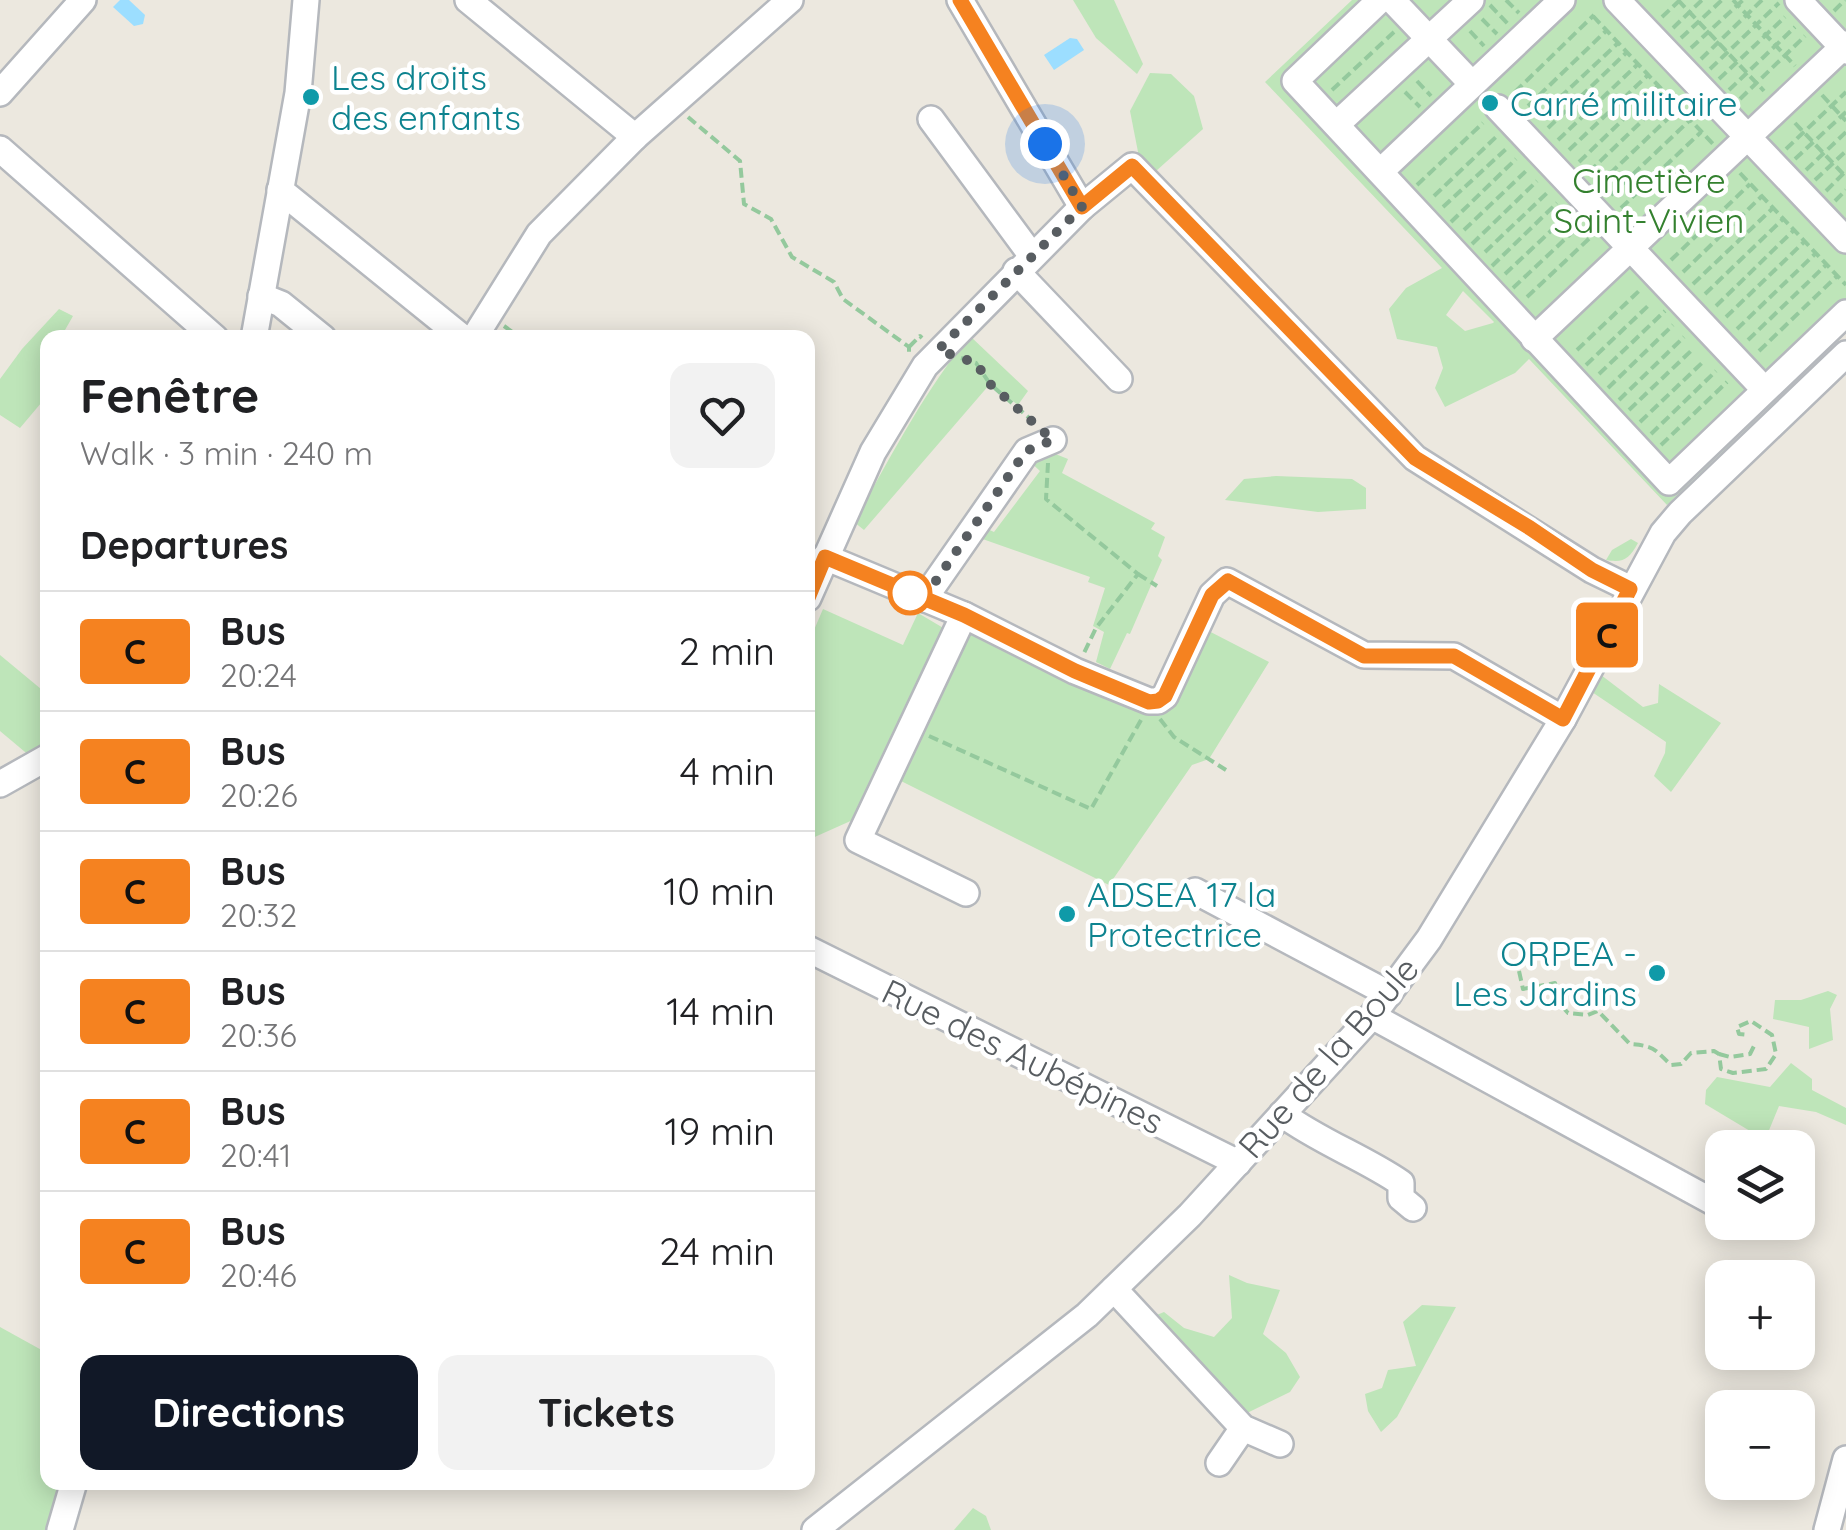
<!DOCTYPE html>
<meta charset="utf-8">
<style>
:root{--surface:#fff;--page:#f2f2f2;--text:#202124;--muted:#757577;--line:#e0e0e0;--accent:#111827}
body{margin:0;font-family:Quicksand,sans-serif;background:var(--page);color:var(--text);height:100vh;display:flex;flex-direction:column;font-size:38px;white-space:nowrap}
*{box-sizing:border-box;margin:0}
p{font-size:32px;color:var(--muted)}
.icon{flex:none;width:55px;height:55px;fill:none;stroke:currentColor;stroke-width:2;stroke-linecap:round;stroke-linejoin:round}
.map{position:relative;flex:1;overflow:hidden}
.drawer{position:absolute;left:40px;top:330px;width:775px;height:1160px;display:flex;flex-direction:column;background:var(--surface);border-radius:20px;box-shadow:0 5px 25px #0003}
.drawer>*{flex:none}
.badge{padding:0 20px;border-radius:8px;font-size:35px;line-height:65px}
.tools{position:absolute;left:1705px;top:1130px;display:grid;gap:20px}
.tools a{display:grid;place-items:center;width:110px;height:110px;border-radius:20px;background:var(--surface);box-shadow:0 5px 25px #0003;font-size:50px}
.you{position:absolute;width:50px;height:50px;margin:-25px;border:8px solid #fff;border-radius:50%;background:#1a73e8;box-shadow:0 0 0 15px #1a73e833}
.map>.badge{position:absolute;translate:-50% -50%;box-shadow:0 0 0 5px #fff}
h2{padding:0 40px;font-size:38px;line-height:90px}
.round{display:grid;place-items:center;flex:none;width:105px;height:105px;border-radius:20px;background:var(--page)}
.head{display:flex;align-items:center;justify-content:space-between;height:170px;padding:0 40px}
h1{font-size:48px;font-weight:800;line-height:75px}
.button{display:flex;gap:20px;margin-top:auto;padding:20px 40px}
.button a{flex:1;height:115px;border-radius:20px;background:var(--accent);color:#fff;font-size:40px;font-weight:800;line-height:115px;text-align:center}
.button a+a{background:var(--page);color:var(--text)}
ul{padding:0;list-style:none}
li{display:flex;align-items:center;gap:30px;height:120px;padding:0 40px;border-top:2px solid var(--line)}
li div{flex:1}
li b{display:block;font-size:38px}
li em{font-style:normal}
li .badge{min-width:110px;font-weight:700;text-align:center}
.map>svg:first-child{display:block}
.green{fill:#bee5b9;fill-rule:evenodd}
.water{fill:#9cdeff}
.lines{fill:none;stroke-linecap:round;stroke-linejoin:round}
.minor-casing{stroke:#b5b8bd;stroke-width:30}
.path{stroke:#94c99d;stroke-width:4;stroke-dasharray:10 5;stroke-linecap:butt}
.minor{stroke:#fff;stroke-width:25}
.line-casing{stroke:#fff;stroke-width:22}
.line{stroke:#f58220;stroke-width:15}
.walk{stroke:#585d61;stroke-width:10;stroke-dasharray:0 18}
.culture-dot{fill:#0f9aa8;stroke:#fff;stroke-width:4}
.stop-dot{fill:#fff;stroke:#f58220;stroke-width:5}
.labels{text-anchor:middle;dominant-baseline:central;stroke-width:9;stroke-linejoin:round;paint-order:stroke}
.culture-label{font-size:35px;fill:#0d838f;stroke:#fff;text-anchor:start}
.park-label{font-size:35px;fill:#34812f;stroke:#fff}
.street-label{font-size:35px;fill:#585d61;stroke:#fff}
</style>
<div class="map">
<svg width="1846" height="1530" viewBox="0 0 1846 1530">
<rect width="100%" height="100%" fill="#ece8df"/>
<g class="green">
<path d="M1073,0H1114L1143,64L1137,74L1096,38Z"/>
<path d="M1352,0H1846V333L1667,505L1529,359L1515,373L1445,407L1435,388L1443,368L1437,347L1397,339L1389,309L1406,288L1442,268L1265,82ZM1463,291L1494,322L1493,323L1465,331L1446,315Z"/>
<path d="M1150,73L1171,74L1194,96L1203,129L1156,171L1139,157L1130,111Z"/>
<path d="M59,309L73,316L61,337L48,338L47,396L20,428L0,415V379L22,349Z"/>
<path d="M970,336L1028,391L1018,405L990,384L864,530L854,522C890,459 923,392 970,336Z"/>
<path d="M1048,451L1068,459L1062,473L1155,523L1151,529L1165,537L1158,556L1162,560L1130,634L1127,633L1110,669L1096,662L1104,632L1093,626L1105,588L1088,582L1090,577L974,536L981,526L994,532L1040,471L1028,460Z"/>
<path d="M1276,476L1352,479L1366,488V509L1318,512L1225,500L1244,479Z"/>
<path d="M1631,539L1638,543C1629,559 1624,563 1606,560L1612,550Z"/>
<path d="M823,609L903,645L918,613L945,629L855,819L808,840V644Z"/>
<path d="M964,615L1158,701L1199,626L1269,662L1209,759L1192,765L1109,885L889,775Z"/>
<path d="M0,655L47,694V749L31,757L0,731Z"/>
<path d="M1601,675L1643,707L1658,703L1659,684L1721,723L1671,792L1654,776L1665,753L1666,742L1592,692Z"/>
<path d="M1828,991L1837,995L1830,1009L1833,1040L1809,1049V1027L1773,1019L1775,1000H1801Z"/>
<path d="M1791,1063L1812,1079V1090L1846,1108V1125L1816,1112L1779,1106L1765,1140L1705,1104L1706,1090L1717,1077L1770,1087Z"/>
<path d="M1229,1275L1247,1283L1280,1290L1263,1334L1286,1353L1300,1377L1290,1392L1243,1415L1152,1317L1164,1312L1184,1328L1214,1337L1232,1318Z"/>
<path d="M1422,1305L1456,1307L1397,1417L1381,1432L1368,1411L1365,1394L1382,1388L1388,1370L1416,1366L1403,1322Z"/>
<path d="M0,1327L47,1353L48,1482L59,1483L46,1530H0Z"/>
<path d="M973,1508L986,1516L991,1530H954Z"/>
</g>
<g class="water">
<path d="M120,0H129L145,15L143,24L134,26L113,7Z"/>
<path d="M1070,38L1077,39L1084,50L1054,70L1044,55Z"/>
</g>
<g class="lines">
<g class="minor-casing">
<g id="minor">
<path d="M468,0L635,137"/>
<path d="M960,0L1082,207"/>
<path d="M1380,0L1295,81L1669,482L1846,313"/>
<path d="M1392,0L1472,84"/>
<path d="M1617,0L1846,240"/>
<path d="M1798,0L1846,51"/>
<path d="M0,93L83,0"/>
<path d="M1498,108L1764,389"/>
<path d="M931,119L1032,256"/>
<path d="M1337,124L1471,0"/>
<path d="M0,149L215,338"/>
<path d="M1381,171L1562,0"/>
<path d="M280,190L463,338"/>
<path d="M1016,271L1119,379"/>
<path d="M261,296L281,304L323,338"/>
<path d="M254,338L298,93L306,0"/>
<path d="M474,338L539,234L635,137L790,0"/>
<path d="M1534,339L1846,44"/>
<path d="M825,557L964,615L1075,671L1149,701H1158L1165,696L1212,595L1227,581L1364,655L1454,656L1563,719"/>
<path d="M808,598L873,452L925,366L1082,207L1132,166L1415,458L1592,570L1631,589"/>
<path d="M924,599L1027,451L1053,440"/>
<path d="M964,615L858,840L966,893"/>
<path d="M0,784L48,757"/>
<path d="M1195,891L1389,994"/>
<path d="M808,949L1238,1163"/>
<path d="M1372,1016L1715,1203"/>
<path d="M1282,1114C1320,1142 1363,1157 1401,1183V1198L1413,1208"/>
<path d="M1114,1289L1243,1428L1280,1444"/>
<path d="M1219,1463L1243,1428"/>
<path d="M60,1530L74,1482"/>
<path d="M815,1530L1087,1315L1190,1215L1372,1016L1429,939L1563,719L1663,533L1680,513L1846,354"/>
<path d="M1827,1530L1846,1459"/>
</g>
</g>
<g class="path">
<path d="M1506,0L1519,13"/>
<path d="M1678,0L1764,91"/>
<path d="M1733,0L1795,66"/>
<path d="M1490,5L1508,24"/>
<path d="M1834,11L1845,0"/>
<path d="M1593,16L1713,144"/>
<path d="M1662,17L1680,0"/>
<path d="M1482,19L1497,34"/>
<path d="M1673,28L1702,0"/>
<path d="M1470,31L1484,46"/>
<path d="M1681,38L1722,0"/>
<path d="M1691,48L1743,0"/>
<path d="M1701,59L1762,0"/>
<path d="M1710,69L1779,3"/>
<path d="M1719,79L1785,17"/>
<path d="M1417,81L1431,96"/>
<path d="M1332,90L1394,32"/>
<path d="M1729,90L1795,27"/>
<path d="M1405,92L1420,107"/>
<path d="M1515,92L1594,15"/>
<path d="M1822,95L1846,121"/>
<path d="M1740,99L1805,36"/>
<path d="M1528,106L1607,30"/>
<path d="M688,117L740,161L744,204L771,219L792,257L834,282L843,299L909,347V352"/>
<path d="M1538,118L1618,43"/>
<path d="M1795,123L1846,177"/>
<path d="M1548,128L1627,52"/>
<path d="M1558,140L1638,64"/>
<path d="M1786,149L1846,92"/>
<path d="M1569,150L1648,75"/>
<path d="M1795,159L1846,112"/>
<path d="M1579,162L1658,86"/>
<path d="M1806,170L1846,132"/>
<path d="M1589,172L1668,96"/>
<path d="M1740,173L1846,285"/>
<path d="M1815,180L1846,151"/>
<path d="M1599,184L1679,108"/>
<path d="M1417,185L1483,123"/>
<path d="M1826,191L1846,171"/>
<path d="M1611,195L1690,120"/>
<path d="M1434,196L1496,137"/>
<path d="M1835,201L1846,190"/>
<path d="M1443,207L1506,149"/>
<path d="M1621,208L1701,132"/>
<path d="M1451,222L1516,159"/>
<path d="M1464,230L1526,171"/>
<path d="M1472,244L1537,181"/>
<path d="M1485,252L1547,193"/>
<path d="M1671,260L1750,184"/>
<path d="M1492,266L1557,203"/>
<path d="M1683,272L1762,196"/>
<path d="M1505,274L1571,212"/>
<path d="M1693,284L1773,208"/>
<path d="M1513,288L1579,226"/>
<path d="M1705,294L1783,219"/>
<path d="M1527,297L1593,235"/>
<path d="M1716,306L1794,230"/>
<path d="M1726,317L1805,241"/>
<path d="M504,326L521,338"/>
<path d="M1737,329L1816,253"/>
<path d="M1748,340L1827,264"/>
<path d="M909,347L920,336L922,338"/>
<path d="M1577,350L1642,288"/>
<path d="M1759,351L1837,276"/>
<path d="M961,358L976,363L990,384L1035,423"/>
<path d="M1586,365L1651,303"/>
<path d="M1599,374L1665,311"/>
<path d="M1608,388L1673,325"/>
<path d="M1619,400L1684,337"/>
<path d="M1629,410L1694,348"/>
<path d="M1640,422L1705,360"/>
<path d="M1651,434L1716,371"/>
<path d="M1661,445L1727,382"/>
<path d="M1048,463L1046,499L1138,574L1096,628L1084,653"/>
<path d="M1138,574L1157,586"/>
<path d="M1160,719L1174,737L1226,770"/>
<path d="M929,736L1091,809L1141,720"/>
<path d="M1519,971L1523,989L1555,983L1559,1003L1568,1013L1588,1015L1598,1011L1630,1044C1655,1046 1654,1049 1671,1065L1681,1064L1691,1053L1714,1051L1719,1054L1721,1069L1733,1073L1766,1069L1776,1054L1772,1035L1751,1021L1737,1027L1739,1034L1749,1035"/>
<path d="M1719,1054L1730,1057L1750,1054L1754,1046"/>
</g>
<use href="#minor" class="minor"/>
</g>
<g class="lines">
<g class="line-casing">
<path id="line" d="M808,598L825,557L964,615L1075,671L1149,702L1158,701L1165,696L1212,595L1228,581L1364,656H1454L1563,719L1630,589L1592,570L1530,528L1415,458L1132,166L1082,207L960,0"/>
</g>
<use href="#line" class="line"/>
<path class="walk" d="M910,593L924,598L1026,451L1053,440L990,384L976,363L938,350L1082,207L1045,144"/>
</g>
<g class="culture-dot">
<circle cx="311" cy="97" r="10"/>
<circle cx="1490" cy="103" r="10"/>
<circle cx="1067" cy="914" r="10"/>
<circle cx="1657" cy="973" r="10"/>
</g>
<circle class="stop-dot" cx="910" cy="593" r="20"/>
<g class="labels">
<g class="culture-label">
<text x="331" y="77">Les droits<tspan x="331" dy="40">des enfants</tspan></text>
<text x="1510" y="103">Carré militaire</text>
<text x="1087" y="894">ADSEA 17 la<tspan x="1087" dy="40">Protectrice</tspan></text>
<text x="1637" y="953" text-anchor="end">ORPEA -<tspan x="1637" dy="40">Les Jardins</tspan></text>
</g>
<g class="park-label">
<text x="1649" y="180">Cimetière<tspan x="1649" dy="40">Saint-Vivien</tspan></text>
</g>
<g class="street-label">
<text transform="translate(1023 1056) rotate(26)">Rue des Aubépines</text>
<text transform="translate(1328 1057) rotate(-49)">Rue de la Boule</text>
</g>
</g>
</svg>
<div class="tools">
<a><svg class="icon" aria-label="layers" viewBox="0 0 24 24"><path d="M12 4l9 5-9 5-9-5zM3 14l9 5 9-5"/></svg></a>
<a>+</a>
<a>−</a>
</div>
<div class="you" style="left:1045px;top:144px"></div>
<b class="badge" style="left:1607px;top:635px;background:#f58220;color:#111">C</b>
<section class="drawer">
<div class="head"><div><h1>Fenêtre</h1><p>Walk · 3 min · 240 m</p></div><a class="round"><svg class="icon" aria-label="heart" viewBox="0 0 24 24"><path d="M12 20l-8-8c-3-5 5-10 8-4 3-6 11-1 8 4z"/></svg></a></div>
<h2>Departures</h2>
<ul>
<li><span class="badge" style="background:#f58220;color:#111">C</span><div><b>Bus</b><p>20:24</p></div><em>2 min</em></li>
<li><span class="badge" style="background:#f58220;color:#111">C</span><div><b>Bus</b><p>20:26</p></div><em>4 min</em></li>
<li><span class="badge" style="background:#f58220;color:#111">C</span><div><b>Bus</b><p>20:32</p></div><em>10 min</em></li>
<li><span class="badge" style="background:#f58220;color:#111">C</span><div><b>Bus</b><p>20:36</p></div><em>14 min</em></li>
<li><span class="badge" style="background:#f58220;color:#111">C</span><div><b>Bus</b><p>20:41</p></div><em>19 min</em></li>
<li><span class="badge" style="background:#f58220;color:#111">C</span><div><b>Bus</b><p>20:46</p></div><em>24 min</em></li>
</ul>
<div class="button"><a>Directions</a><a>Tickets</a></div>
</section>
</div>
